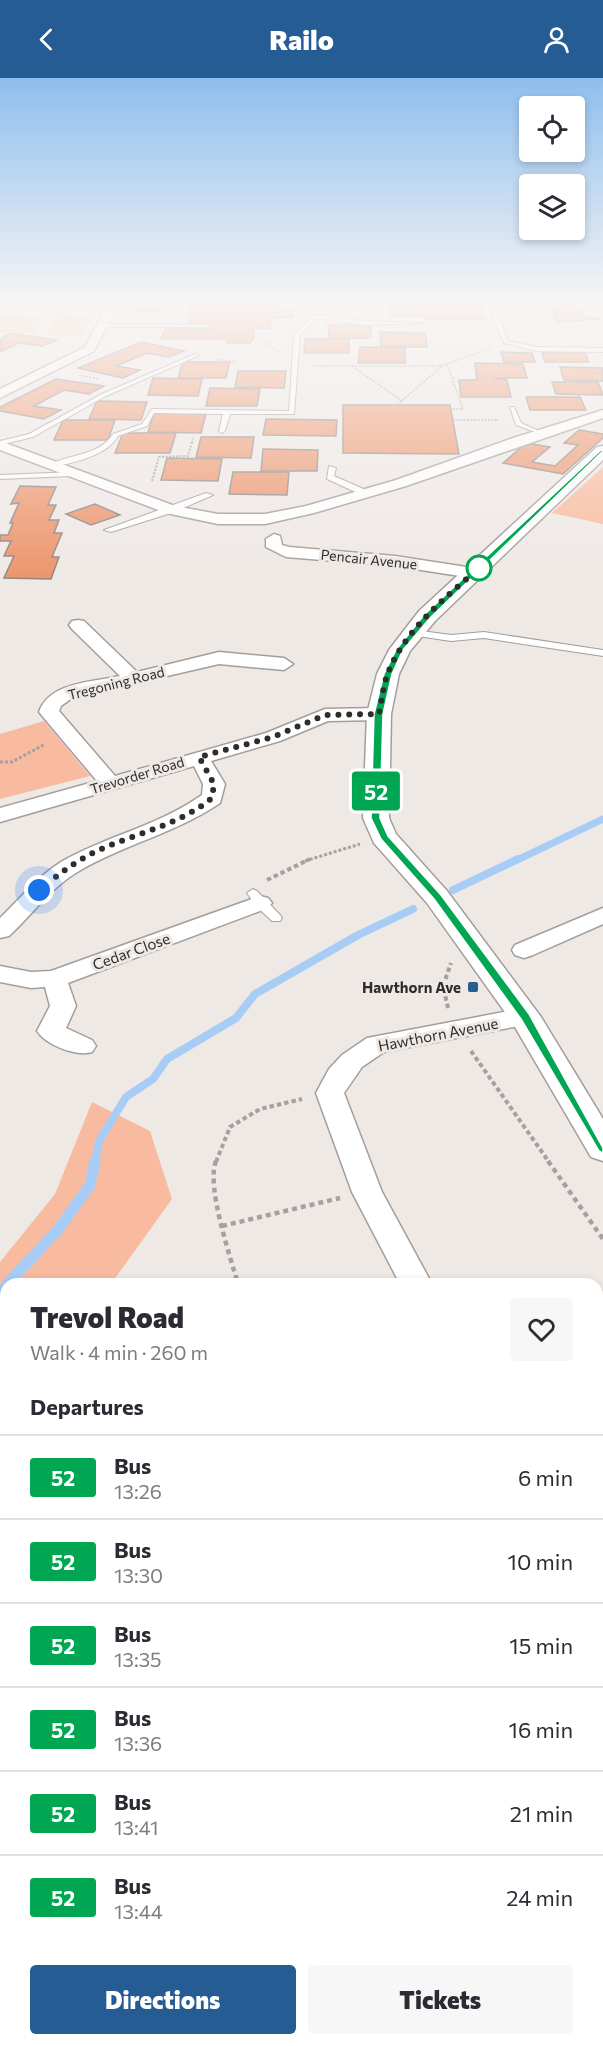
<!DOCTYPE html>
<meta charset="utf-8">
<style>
:root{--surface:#fff;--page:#f7f7f7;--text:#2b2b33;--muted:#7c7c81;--line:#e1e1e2;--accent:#255c94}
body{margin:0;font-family:Commissioner,sans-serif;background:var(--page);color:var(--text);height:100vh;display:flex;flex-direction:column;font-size:22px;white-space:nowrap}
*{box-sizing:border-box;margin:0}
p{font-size:20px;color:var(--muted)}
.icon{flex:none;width:33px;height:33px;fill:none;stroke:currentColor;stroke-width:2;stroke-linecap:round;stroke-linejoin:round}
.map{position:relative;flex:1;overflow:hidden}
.drawer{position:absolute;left:0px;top:1200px;width:603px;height:768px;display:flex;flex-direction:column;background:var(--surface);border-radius:18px 18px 0 0;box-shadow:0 3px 9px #0003}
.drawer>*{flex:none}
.badge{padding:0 12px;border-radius:4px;font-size:21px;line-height:39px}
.fabs{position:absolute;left:519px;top:18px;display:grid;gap:12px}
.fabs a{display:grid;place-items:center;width:66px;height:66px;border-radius:6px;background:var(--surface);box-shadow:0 3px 9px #0003;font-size:30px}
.you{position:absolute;width:30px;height:30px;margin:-15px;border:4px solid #fff;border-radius:50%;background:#1a73e8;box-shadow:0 0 0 9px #1a73e833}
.map>.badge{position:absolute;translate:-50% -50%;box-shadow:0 0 0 3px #fff}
h2{padding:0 30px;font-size:22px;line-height:54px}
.round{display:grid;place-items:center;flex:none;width:63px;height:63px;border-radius:6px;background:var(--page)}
.headline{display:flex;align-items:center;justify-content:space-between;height:102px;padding:0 30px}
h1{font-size:28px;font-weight:800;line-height:45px}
.action{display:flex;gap:12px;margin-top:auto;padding:12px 30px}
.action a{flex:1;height:69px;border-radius:6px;background:var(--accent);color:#fff;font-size:24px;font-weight:800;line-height:69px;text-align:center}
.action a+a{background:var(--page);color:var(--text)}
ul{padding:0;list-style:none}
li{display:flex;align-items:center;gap:18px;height:84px;padding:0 30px;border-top:2px solid var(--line)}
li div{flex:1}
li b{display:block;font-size:22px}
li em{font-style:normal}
li .badge{min-width:66px;font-weight:700;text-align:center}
header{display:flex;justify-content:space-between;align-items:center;height:78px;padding:0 30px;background:var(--accent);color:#fff;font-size:27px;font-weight:800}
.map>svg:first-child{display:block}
.green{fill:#f9bb9f}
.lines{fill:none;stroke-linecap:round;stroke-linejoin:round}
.stream-far3{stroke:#a7ccf6;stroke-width:7}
.stream-far2{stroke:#a7ccf6;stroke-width:8}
.stream-far1{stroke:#a7ccf6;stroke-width:11}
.stream{stroke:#a7ccf6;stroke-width:14}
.building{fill:#ed966d;stroke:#8d8785;stroke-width:1.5}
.service-casing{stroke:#a49e9b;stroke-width:2}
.minor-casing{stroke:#a49e9b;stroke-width:3}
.tertiary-casing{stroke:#a49e9b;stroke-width:3}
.path-far5{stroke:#a5a19f;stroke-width:1.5;stroke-dasharray:2 1.5;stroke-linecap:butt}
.path-far4{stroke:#a5a19f;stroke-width:2;stroke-dasharray:2 1.5;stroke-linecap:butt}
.path-far3{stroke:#a5a19f;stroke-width:3;stroke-dasharray:3 2;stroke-linecap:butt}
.path-far2{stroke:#a5a19f;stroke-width:4;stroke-dasharray:4.5 3;stroke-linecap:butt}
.path-far1{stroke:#a5a19f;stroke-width:4.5;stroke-dasharray:5 4;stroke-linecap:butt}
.path{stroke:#a5a19f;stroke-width:6;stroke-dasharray:7 4.5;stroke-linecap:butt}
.service{fill:#fff;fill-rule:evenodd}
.minor{fill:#fff;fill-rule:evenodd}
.tertiary{fill:#fff;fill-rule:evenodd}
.line{fill:#00a651;stroke:#fff;stroke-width:1.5}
.walk{stroke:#2f2d2c;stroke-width:6;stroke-dasharray:0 10.8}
.stop-dot{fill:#fff;stroke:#00a651;stroke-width:3}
.poi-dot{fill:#255c94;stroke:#efe9e6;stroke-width:2}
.labels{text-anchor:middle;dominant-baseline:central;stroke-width:6;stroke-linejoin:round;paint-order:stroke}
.far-street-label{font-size:14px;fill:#2f2d2c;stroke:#efe9e6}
.street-label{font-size:15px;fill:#2f2d2c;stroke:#efe9e6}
.poi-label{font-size:15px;font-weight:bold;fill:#2f2d2c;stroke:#efe9e6;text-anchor:end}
</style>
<header><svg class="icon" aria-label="back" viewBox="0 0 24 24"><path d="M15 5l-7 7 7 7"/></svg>Railo<svg class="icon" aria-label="person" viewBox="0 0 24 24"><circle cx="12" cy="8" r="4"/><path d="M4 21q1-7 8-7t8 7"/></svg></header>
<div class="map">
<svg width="603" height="1968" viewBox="0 0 603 1968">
<rect width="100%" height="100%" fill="#efe9e6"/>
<g class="green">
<path d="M0,238H44L35,254H0Z"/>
<path d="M57,238H91L81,258H46Z"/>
<path d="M603,389V446L552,435Z"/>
<path d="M44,643L90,698L0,721V656Z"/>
<path d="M92,1024L150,1053L172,1121L111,1206H6V1310L0,1316V1184L55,1116Z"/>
<path d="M603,1435V1765H597V1437Z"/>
<path d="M0,1525L6,1528V1637L0,1635Z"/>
</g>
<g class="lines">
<path class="stream-far3" d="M515,783L603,741"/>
<g class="stream-far2">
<path d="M453,812L518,781"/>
<path d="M95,1084L99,1063L126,1019L153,1001L167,981L236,940L255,916L358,857L413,831"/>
</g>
<g class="stream-far1">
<path d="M7,1206L57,1153L90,1107L95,1083"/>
<path d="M0,1218L6,1208"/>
<path d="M0,1466L6,1467"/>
</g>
<path class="stream" d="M597,1646L603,1648"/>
</g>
<g class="building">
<path d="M133,222H166L160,233L135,234L136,231H131Z"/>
<path d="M233,222H298V225H284L283,234L294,233L293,239L271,240L270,250H254V261L250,265H227V261H161L165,251H208V248L188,247L190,226L233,227Z"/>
<path d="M388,222H479L484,242L424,241L423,238H389Z"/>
<path d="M493,222H524L528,232H496Z"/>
<path d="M547,222H593L577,224L585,239L601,241L557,244Z"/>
<path d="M328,247H370L371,260H329Z"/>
<path d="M380,254L425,255L427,269H381Z"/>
<path d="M11,255L56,262L42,268L19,265L0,274V261Z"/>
<path d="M305,261H349V275H304Z"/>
<path d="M141,264L184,273L169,279L147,275L116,288L140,292L123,300L78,290Z"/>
<path d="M360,269L405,270V285H358Z"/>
<path d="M501,274L532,275L535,284H504Z"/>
<path d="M542,274L585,275L589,284H545Z"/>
<path d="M183,284H230L226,300H178Z"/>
<path d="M475,285L523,286L527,300H494L507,302L511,319H461L459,302H477Z"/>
<path d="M560,289L603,290V303L564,302Z"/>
<path d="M238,293H286L284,310L235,309Z"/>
<path d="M153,300L202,301L198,318L148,317Z"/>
<path d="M56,301L104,308L89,316L64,312L34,328L61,332L44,341L0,333V329Z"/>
<path d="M552,304H598L603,317L556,316Z"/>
<path d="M210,310L260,311L257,328H206Z"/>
<path d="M526,319H580L586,332H530Z"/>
<path d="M97,323L147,324L141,342L89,341Z"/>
<path d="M343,327H450L459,376L343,375Z"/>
<path d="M154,335L206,336L201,355L148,354Z"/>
<path d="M266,341L337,342L336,358L263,357Z"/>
<path d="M63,342H115L108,362H54Z"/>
<path d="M579,352L603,356V360L563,396L503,385L526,365L550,369L532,384L555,388L578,367L564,365Z"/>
<path d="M123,355H176L170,375H115Z"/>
<path d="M201,359H254L251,380L196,379Z"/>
<path d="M263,371L318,372L317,393H261Z"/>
<path d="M167,380L222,381L218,403L161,402Z"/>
<path d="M233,394H289L287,417L229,416Z"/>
<path d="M20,408L56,409L48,427H56L49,442H59L54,455H62L52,479H59L51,501L4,500L14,478H4L11,463H0V457H8L13,445H10L19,425L11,426Z"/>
<path d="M95,426L120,437L91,447L66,436Z"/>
</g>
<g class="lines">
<g class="service-casing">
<g id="service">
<path d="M30,222H35L36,223L33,225Z"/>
<path d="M79,222H118L116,224Z"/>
<path d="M495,235L498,237L508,263L536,269L603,270V274L536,273L504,265L492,237Z"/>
<path d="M314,237L363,243L424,245L363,247L317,240L300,257L294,336H230L225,353L222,355L219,353L223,336L154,335L147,348L118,358C106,379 73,384 51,390L47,388C69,375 98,379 113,356L142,346L152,331L289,333L294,257Z"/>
<path d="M102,246L205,247L208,249H100Z"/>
<path d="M195,276L200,277L106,318L33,359L0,367V363L29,356L102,316Z"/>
<path d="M510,329H514L521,345L541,354V356L516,347Z"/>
<path d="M329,388L336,390L334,398L368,413V417H362L327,401Z"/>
<path d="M75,394V398H72L0,401V397Z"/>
<path d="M206,415L213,417L174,434L111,454L104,452Z"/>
<path d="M414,552L451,557L484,554L603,572V578L484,560L451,563L411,557L410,555Z"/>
<path d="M253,811L257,813L280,837L282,840L280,843H272L256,828L247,815Z"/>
</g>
</g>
<g class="minor-casing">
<g id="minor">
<path d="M110,222H121L94,273L0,320V311L85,269Z"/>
<path d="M603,332V340L406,408L314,435L265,446H218L166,435L0,372V363L175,428L218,436H265L306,428L396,402L513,360Z"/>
<path d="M274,456L280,458L282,467L289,469L395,478L473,490L481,495L473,500L395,488L286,479L266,469V461Z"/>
<path d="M78,542L84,543L137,594L219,574L284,580L293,586L284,592L219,586L72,620L61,628L59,633L115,698L266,655L325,631L379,630L389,636L379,642L328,643L280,663L211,683L225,706L220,725C176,755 125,766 79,793C51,809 32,837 9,858L0,860V840C20,821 37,799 61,784C106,758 158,748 202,717L203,706L194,688L0,744V730L97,703L39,634C49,604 93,604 120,598L72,551L69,547L72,543Z"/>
<path d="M260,818L268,820L272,825L268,830L68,905L76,928L66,950L92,962L96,968L92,974C77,979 46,967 37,953L50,928L45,909L31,910L0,904V888L31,894L51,893Z"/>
<path d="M603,830V846L533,877L524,880L515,877L512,872L515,867Z"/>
<path d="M525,930L534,933L538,939L534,945L384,974L362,989L344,1015L382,1114L432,1206H400L352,1114L316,1015L329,991L342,977L367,960Z"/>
</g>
</g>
<g class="tertiary-casing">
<path id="tertiary" d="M603,368V382L435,543L410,573L399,596L391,636L389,740L396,756L447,813L541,939L603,1041V1083L591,1079L512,944L427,825L374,765L363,740L367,636L377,596L389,572L419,533L597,369Z"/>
</g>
<g class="path-far5">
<path d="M45,235H70"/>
<path d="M0,237H22"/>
<path d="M263,263L279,275"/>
<path d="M215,281L236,284"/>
<path d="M447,286L463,331H451"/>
<path d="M313,288H442"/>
<path d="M352,288L402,323"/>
<path d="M79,297L99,301"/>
<path d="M397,327L442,288L491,270"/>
<path d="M453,342H499"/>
<path d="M192,365L194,358"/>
</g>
<path class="path-far4" d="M152,403L159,379L188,378L192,364"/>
<g class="path-far3">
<path d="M0,684H12L45,666"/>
<path d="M305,783L360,766"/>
</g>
<g class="path-far2">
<path d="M267,802L310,781"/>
<path d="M448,930L443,908L451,885"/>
<path d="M471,973L549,1084"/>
<path d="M216,1084L230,1049L260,1031L302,1021"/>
</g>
<g class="path-far1">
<path d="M216,1083C206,1108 230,1178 238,1206"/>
<path d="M548,1083L603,1161"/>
<path d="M222,1148L340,1120"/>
<path d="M0,1396L6,1397"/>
<path d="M597,1416L603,1414"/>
</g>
<g class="path">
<path d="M0,1651L6,1653"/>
<path d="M597,1841H603"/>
</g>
<use href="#service" class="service"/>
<use href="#minor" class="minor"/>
<use href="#tertiary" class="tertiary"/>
</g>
<linearGradient id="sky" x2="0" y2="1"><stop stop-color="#8ebeee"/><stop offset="0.45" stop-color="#f8f5f4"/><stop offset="1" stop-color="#f8f5f4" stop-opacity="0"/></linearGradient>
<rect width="603" height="498" fill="url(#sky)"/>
<path class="line" d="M601,372L603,373L430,540L403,572L392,596L383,636L380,740L388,758L441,817L529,936L603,1070V1075L599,1073L521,941L434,821L381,761L371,740L374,636L384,596L396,572L424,537Z"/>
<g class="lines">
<path class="walk" d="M39,812C60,795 81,779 106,769C142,754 182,745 212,720L214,706L199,679L273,659L325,637L379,636C382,622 383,607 388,595C404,553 446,519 479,490"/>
</g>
<circle class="stop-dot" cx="479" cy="490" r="12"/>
<rect class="poi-dot" x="467" y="903" width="12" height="12" rx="3"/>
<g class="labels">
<g class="far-street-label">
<text transform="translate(369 481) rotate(6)">Pencair Avenue</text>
<text transform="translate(116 605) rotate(-14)">Tregoning Road</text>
<text transform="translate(137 697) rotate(-17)">Trevorder Road</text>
</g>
<g class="street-label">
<text transform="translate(131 873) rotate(-20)">Cedar Close</text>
<text transform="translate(438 956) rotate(-11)">Hawthorn Avenue</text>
</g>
<g class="poi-label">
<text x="461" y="909">Hawthorn Ave</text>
</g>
</g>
</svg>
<div class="fabs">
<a><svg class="icon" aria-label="locate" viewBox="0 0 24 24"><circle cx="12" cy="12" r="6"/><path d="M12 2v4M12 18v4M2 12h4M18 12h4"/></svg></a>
<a><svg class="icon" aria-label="layers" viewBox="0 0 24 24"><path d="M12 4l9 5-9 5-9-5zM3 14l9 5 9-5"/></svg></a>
</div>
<div class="you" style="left:39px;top:812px"></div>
<b class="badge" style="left:376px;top:713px;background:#00a651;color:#fff">52</b>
<section class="drawer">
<div class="headline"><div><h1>Trevol Road</h1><p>Walk · 4 min · 260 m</p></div><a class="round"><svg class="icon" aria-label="heart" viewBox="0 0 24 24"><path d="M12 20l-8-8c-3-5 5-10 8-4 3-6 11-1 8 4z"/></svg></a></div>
<h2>Departures</h2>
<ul>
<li><span class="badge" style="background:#00a651;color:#fff">52</span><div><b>Bus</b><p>13:26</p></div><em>6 min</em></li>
<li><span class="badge" style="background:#00a651;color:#fff">52</span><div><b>Bus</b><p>13:30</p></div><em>10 min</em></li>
<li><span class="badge" style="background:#00a651;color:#fff">52</span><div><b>Bus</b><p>13:35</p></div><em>15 min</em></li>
<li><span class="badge" style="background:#00a651;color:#fff">52</span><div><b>Bus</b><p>13:36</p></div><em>16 min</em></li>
<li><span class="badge" style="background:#00a651;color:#fff">52</span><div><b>Bus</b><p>13:41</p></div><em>21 min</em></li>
<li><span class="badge" style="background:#00a651;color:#fff">52</span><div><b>Bus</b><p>13:44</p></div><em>24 min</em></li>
</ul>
<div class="action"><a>Directions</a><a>Tickets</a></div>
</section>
</div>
